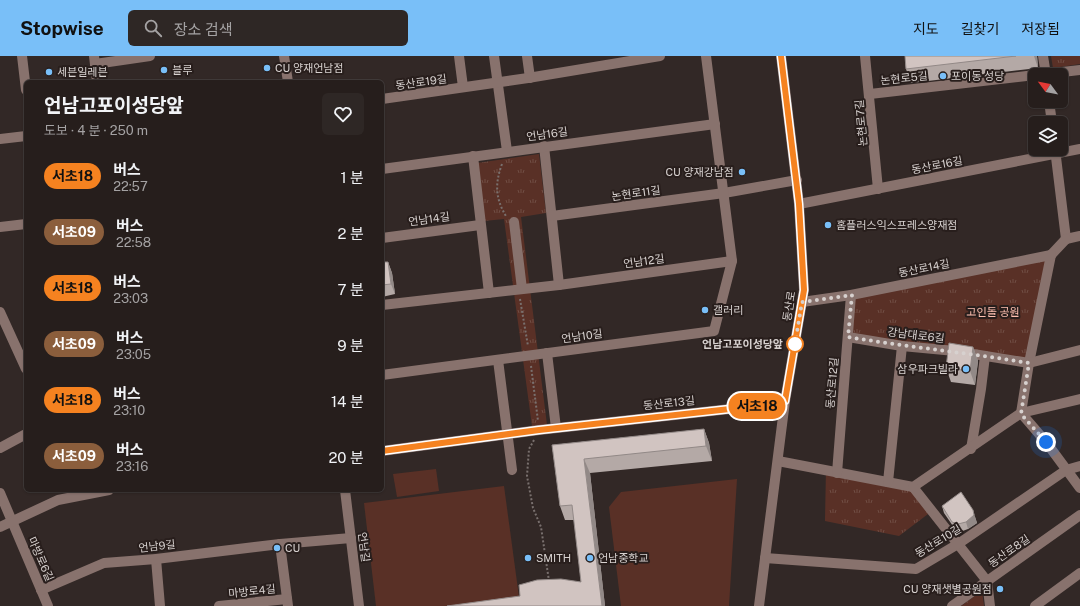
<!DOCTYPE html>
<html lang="ko">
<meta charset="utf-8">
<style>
:root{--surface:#261e1c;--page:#2e2725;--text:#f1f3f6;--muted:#a4a2a3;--line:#423c3b;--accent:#79bff8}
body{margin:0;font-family:"Public Sans","Noto Sans KR",sans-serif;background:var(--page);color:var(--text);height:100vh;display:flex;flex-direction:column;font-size:15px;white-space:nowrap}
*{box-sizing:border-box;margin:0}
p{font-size:13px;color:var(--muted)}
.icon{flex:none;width:22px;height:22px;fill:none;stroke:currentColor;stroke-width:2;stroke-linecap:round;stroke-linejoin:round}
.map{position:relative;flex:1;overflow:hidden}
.drawer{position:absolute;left:24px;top:24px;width:360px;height:412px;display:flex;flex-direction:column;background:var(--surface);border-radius:6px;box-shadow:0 1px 3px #0004,0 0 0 1px var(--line)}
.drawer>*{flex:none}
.badge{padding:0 8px;border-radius:13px;font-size:14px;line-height:26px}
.needle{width:26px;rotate:302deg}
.buttons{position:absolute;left:1028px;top:12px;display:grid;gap:8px}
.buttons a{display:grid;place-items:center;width:40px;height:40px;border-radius:6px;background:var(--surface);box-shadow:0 1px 3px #0004,0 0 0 1px var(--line);font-size:20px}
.you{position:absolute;width:20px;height:20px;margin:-10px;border:3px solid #fff;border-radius:50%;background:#1a73e8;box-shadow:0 0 0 6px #1a73e833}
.map>.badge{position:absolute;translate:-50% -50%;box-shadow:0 0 0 2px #fff}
.round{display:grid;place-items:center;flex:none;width:42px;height:42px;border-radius:6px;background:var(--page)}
.summary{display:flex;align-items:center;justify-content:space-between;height:68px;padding:0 20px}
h1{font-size:19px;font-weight:700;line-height:30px}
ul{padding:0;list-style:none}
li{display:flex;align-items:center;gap:12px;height:56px;padding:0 20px}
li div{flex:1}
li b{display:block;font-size:15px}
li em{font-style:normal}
li .badge{min-width:44px;font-weight:700;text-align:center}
header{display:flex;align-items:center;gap:24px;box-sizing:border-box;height:56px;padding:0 20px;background:var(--accent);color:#111}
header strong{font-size:19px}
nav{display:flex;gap:22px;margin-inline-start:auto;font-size:14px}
.search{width:280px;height:36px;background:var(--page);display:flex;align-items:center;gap:10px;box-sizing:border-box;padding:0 14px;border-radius:6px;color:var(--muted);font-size:15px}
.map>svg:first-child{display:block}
.park{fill:url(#park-tufts)}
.pitch{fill:#593026}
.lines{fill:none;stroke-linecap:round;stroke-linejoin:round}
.path{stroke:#79706e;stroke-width:2;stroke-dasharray:2 2;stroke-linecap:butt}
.minor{stroke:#88726d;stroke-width:10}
.wall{fill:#b4a9a6}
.shaded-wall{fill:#928987}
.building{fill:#d1c4c1;stroke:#928987}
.line-casing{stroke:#fff;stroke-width:9}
.line{stroke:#f58220;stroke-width:6}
.walk{stroke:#d7d1cf;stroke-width:4;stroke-dasharray:0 7.2}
.poi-dot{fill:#79bff8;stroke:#281e1c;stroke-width:1.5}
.stop-dot{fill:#fff;stroke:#f58220;stroke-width:2}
.labels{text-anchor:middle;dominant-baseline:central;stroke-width:4;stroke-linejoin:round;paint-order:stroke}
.poi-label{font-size:11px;fill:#d7d1cf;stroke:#281e1c;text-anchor:start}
.street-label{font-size:11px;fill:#d7d1cf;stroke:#281e1c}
.park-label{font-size:11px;fill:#fdbfb0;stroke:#281e1c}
.stop-label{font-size:11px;font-weight:bold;fill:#d7d1cf;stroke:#281e1c;text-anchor:end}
</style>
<header>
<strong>Stopwise</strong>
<div class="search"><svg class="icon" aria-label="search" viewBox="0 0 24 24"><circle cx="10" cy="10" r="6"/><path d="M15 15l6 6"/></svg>장소 검색</div>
<nav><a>지도</a><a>길찾기</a><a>저장됨</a></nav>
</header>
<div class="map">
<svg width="1080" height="550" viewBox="0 0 1080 550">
<defs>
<pattern id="park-tufts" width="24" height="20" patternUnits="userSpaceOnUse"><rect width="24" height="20" fill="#593026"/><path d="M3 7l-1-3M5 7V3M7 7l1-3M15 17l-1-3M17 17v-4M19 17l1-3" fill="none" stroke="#704d44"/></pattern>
</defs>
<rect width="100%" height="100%" fill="#322826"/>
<g class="park">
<path d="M1051,0H1080V8L1053,12Z"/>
<path d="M539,98L546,157L521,161L547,369L532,370L504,163L484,165L477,107Z"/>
<path d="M1051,199L1029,307L848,281L851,239Z"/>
<path d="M826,414L913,431L932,455L899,480L825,465Z"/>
<path d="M982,535L984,550H961Z"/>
</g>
<g class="pitch">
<path d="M436,413L439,435L397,441L393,418Z"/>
<path d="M737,423L729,550H621L609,451L621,436Z"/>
<path d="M504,430L519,541L452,550H376L364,447Z"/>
</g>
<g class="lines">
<g class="path">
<path d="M502,108C495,127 495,142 506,160"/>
<path d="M520,243L528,290"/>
<path d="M531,310L538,365"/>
<path d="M534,384L529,393L527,420L533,452L541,471L549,525"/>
</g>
<g class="minor">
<path d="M22,0L26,34"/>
<path d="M94,0L97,26"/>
<path d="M284,0L288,26"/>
<path d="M459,0L463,31"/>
<path d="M494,0L507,95"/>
<path d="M527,0L530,22"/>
<path d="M865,0L878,133"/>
<path d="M1043,0L1046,19"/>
<path d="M95,8L150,0"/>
<path d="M1036,19L1080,14"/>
<path d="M870,38L1035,19"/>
<path d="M382,43L528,22L660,0"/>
<path d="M1049,45L1052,67"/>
<path d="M0,83L26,80"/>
<path d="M544,90L559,229"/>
<path d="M1055,93L1066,183"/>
<path d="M473,100L489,237"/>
<path d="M382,113L715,68"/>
<path d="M799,148L1080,93"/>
<path d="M552,160L724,137L797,124"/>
<path d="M514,166L522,233"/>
<path d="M0,171L26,168"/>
<path d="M382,182L480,169"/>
<path d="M1066,183L1080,180"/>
<path d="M1051,199L1029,307L1021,357L1046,386L1080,432"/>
<path d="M1051,199L1066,183"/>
<path d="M802,246L851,239L1051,199"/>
<path d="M382,249L559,229L732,205"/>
<path d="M0,256L26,313"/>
<path d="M848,281L902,290L955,295L1029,307L1080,294"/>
<path d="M547,297L556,372"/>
<path d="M498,304L512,414"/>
<path d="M382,319L714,275L732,205L706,0"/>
<path d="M0,392L26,378"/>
<path d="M971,393L981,333L985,300"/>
<path d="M382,395L539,374L767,349L785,345"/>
<path d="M778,405L913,431L1021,357L1080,343"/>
<path d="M837,417L851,239"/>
<path d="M888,426L902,290"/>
<path d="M913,431L987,525L990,550"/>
<path d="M345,434L359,550"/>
<path d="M0,437L48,550"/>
<path d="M0,471L58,444L109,434"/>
<path d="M280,488L288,550"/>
<path d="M765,502L916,513L958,488L1066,414L1080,410"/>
<path d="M156,503L160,550"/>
<path d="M41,534L104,507L156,503L280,488L351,482"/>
<path d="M219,550L287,543"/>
<path d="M759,550L785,345L804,234L799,148L781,0"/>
<path d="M952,550L1080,459"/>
<path d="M1035,550L1080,517"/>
</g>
</g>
<g class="wall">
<path d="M905,0H1037L1038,12L911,27L906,13Z"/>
<path d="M382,206H388L392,217L395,238L382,241Z"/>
<path d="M973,291L978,305L975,329L951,326L946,312Z"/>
<path d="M704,373L709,387L712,405L590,417L605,550L520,540L581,526L574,464H565L560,450L552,389Z"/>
<path d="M942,450L975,461L977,467L968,473L960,476L955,473L944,457Z"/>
</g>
<g class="shaded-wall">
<path d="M1034,0H1037L1038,12Z"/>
<path d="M388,206L392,217L395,238L391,228Z"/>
<path d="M973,291L978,305L975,329L970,315Z"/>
<path d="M704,373L709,387L712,405L706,390Z"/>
<path d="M584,403L590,417L605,550H602Z"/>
<path d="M973,454L977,467L968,473L966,466Z"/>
</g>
<g class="building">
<path d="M905,0H1016L906,13Z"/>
<path d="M382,206H388L391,228L382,229Z"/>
<path d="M949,287L973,291L970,315L946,312Z"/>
<path d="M704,373L706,390L584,403L602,550H447L520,540L519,529L537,524L561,523L581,526L572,449L560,450L552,389Z"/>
<path d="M961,436L973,454L974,459L966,466L958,468L952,466L942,450Z"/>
</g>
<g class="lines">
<g class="line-casing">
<path id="line" d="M382,395L539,374L767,349L785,345L804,234L799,148L781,0"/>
</g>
<use href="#line" class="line"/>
<path class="walk" d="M795,288L802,246L852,239L848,281C908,291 969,297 1029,307L1021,358L1046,386"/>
</g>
<g class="poi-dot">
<circle cx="267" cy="12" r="4"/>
<circle cx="164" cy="14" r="4"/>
<circle cx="49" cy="16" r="4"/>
<circle cx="943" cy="20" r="4"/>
<circle cx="742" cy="116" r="4"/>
<circle cx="828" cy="169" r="4"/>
<circle cx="705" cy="254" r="4"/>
<circle cx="966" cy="313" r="4"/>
<circle cx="277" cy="492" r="4"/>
<circle cx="528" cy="502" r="4"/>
<circle cx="590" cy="502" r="4"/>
<circle cx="1000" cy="533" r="4"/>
</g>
<circle class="stop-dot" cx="795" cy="288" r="8"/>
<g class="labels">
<g class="poi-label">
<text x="275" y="12">CU 양재언남점</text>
<text x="172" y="14">블루</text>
<text x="57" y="16">세븐일레븐</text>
<text x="951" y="20">포이동 성당</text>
<text x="734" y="116" text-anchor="end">CU 양재강남점</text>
<text x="836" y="169">홈플러스익스프레스양재점</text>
<text x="713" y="254">갤러리</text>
<text x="958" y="313" text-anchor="end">삼우파크빌라</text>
<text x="285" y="492">CU</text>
<text x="536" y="502">SMITH</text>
<text x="598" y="502">언남중학교</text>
<text x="992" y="533" text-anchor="end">CU 양재샛별공원점</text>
</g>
<g class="street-label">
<text transform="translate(904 22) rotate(-6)">논현로5길</text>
<text transform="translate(421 26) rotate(-8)">동산로19길</text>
<text transform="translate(861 67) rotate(-95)">논현로7길</text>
<text transform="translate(547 78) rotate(-8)">언남16길</text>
<text transform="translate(937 109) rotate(-11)">동산로16길</text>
<text transform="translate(636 137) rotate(-8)">논현로11길</text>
<text transform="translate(429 163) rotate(-8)">언남14길</text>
<text transform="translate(644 205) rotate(-8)">언남12길</text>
<text transform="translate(924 212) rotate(-11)">동산로14길</text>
<text transform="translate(789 250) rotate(-81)">동산로</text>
<text transform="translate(916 279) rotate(7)">강남대로6길</text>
<text transform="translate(582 280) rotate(-8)">언남10길</text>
<text transform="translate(832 327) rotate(-85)">동산로12길</text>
<text transform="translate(669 347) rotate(-6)">동산로13길</text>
<text transform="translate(938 485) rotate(-31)">동산로10길</text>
<text transform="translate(157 490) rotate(-6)">언남9길</text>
<text transform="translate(364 491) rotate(83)">언남길</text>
<text transform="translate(1009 495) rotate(-35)">동산로8길</text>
<text transform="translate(41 503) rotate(66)">마방로6길</text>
<text transform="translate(252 535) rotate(-6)">마방로4길</text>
</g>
<g class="park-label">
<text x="993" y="256">고인돌 공원</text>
</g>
<g class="stop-label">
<text x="783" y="288">언남고포이성당앞</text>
</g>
</g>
</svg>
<div class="buttons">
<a><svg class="needle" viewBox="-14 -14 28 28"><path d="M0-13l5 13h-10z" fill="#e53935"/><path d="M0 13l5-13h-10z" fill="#a4a2a3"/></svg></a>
<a><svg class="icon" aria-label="layers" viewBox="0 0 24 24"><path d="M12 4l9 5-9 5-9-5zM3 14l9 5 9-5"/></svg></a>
</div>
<div class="you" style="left:1046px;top:386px"></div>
<b class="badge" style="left:757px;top:350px;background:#f58220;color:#111">서초18</b>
<section class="drawer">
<div class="summary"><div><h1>언남고포이성당앞</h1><p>도보 · 4 분 · 250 m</p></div><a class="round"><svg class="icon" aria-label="heart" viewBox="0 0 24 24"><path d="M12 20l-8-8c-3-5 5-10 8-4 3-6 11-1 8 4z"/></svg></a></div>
<ul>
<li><span class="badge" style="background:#f58220;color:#111">서초18</span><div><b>버스</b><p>22:57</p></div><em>1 분</em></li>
<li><span class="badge" style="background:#8b5e3c;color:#fff">서초09</span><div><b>버스</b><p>22:58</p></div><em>2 분</em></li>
<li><span class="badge" style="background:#f58220;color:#111">서초18</span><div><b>버스</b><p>23:03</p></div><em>7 분</em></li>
<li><span class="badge" style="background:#8b5e3c;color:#fff">서초09</span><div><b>버스</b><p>23:05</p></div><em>9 분</em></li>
<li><span class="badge" style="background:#f58220;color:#111">서초18</span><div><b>버스</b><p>23:10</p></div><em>14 분</em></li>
<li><span class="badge" style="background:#8b5e3c;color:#fff">서초09</span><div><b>버스</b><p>23:16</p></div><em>20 분</em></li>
</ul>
</section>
</div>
